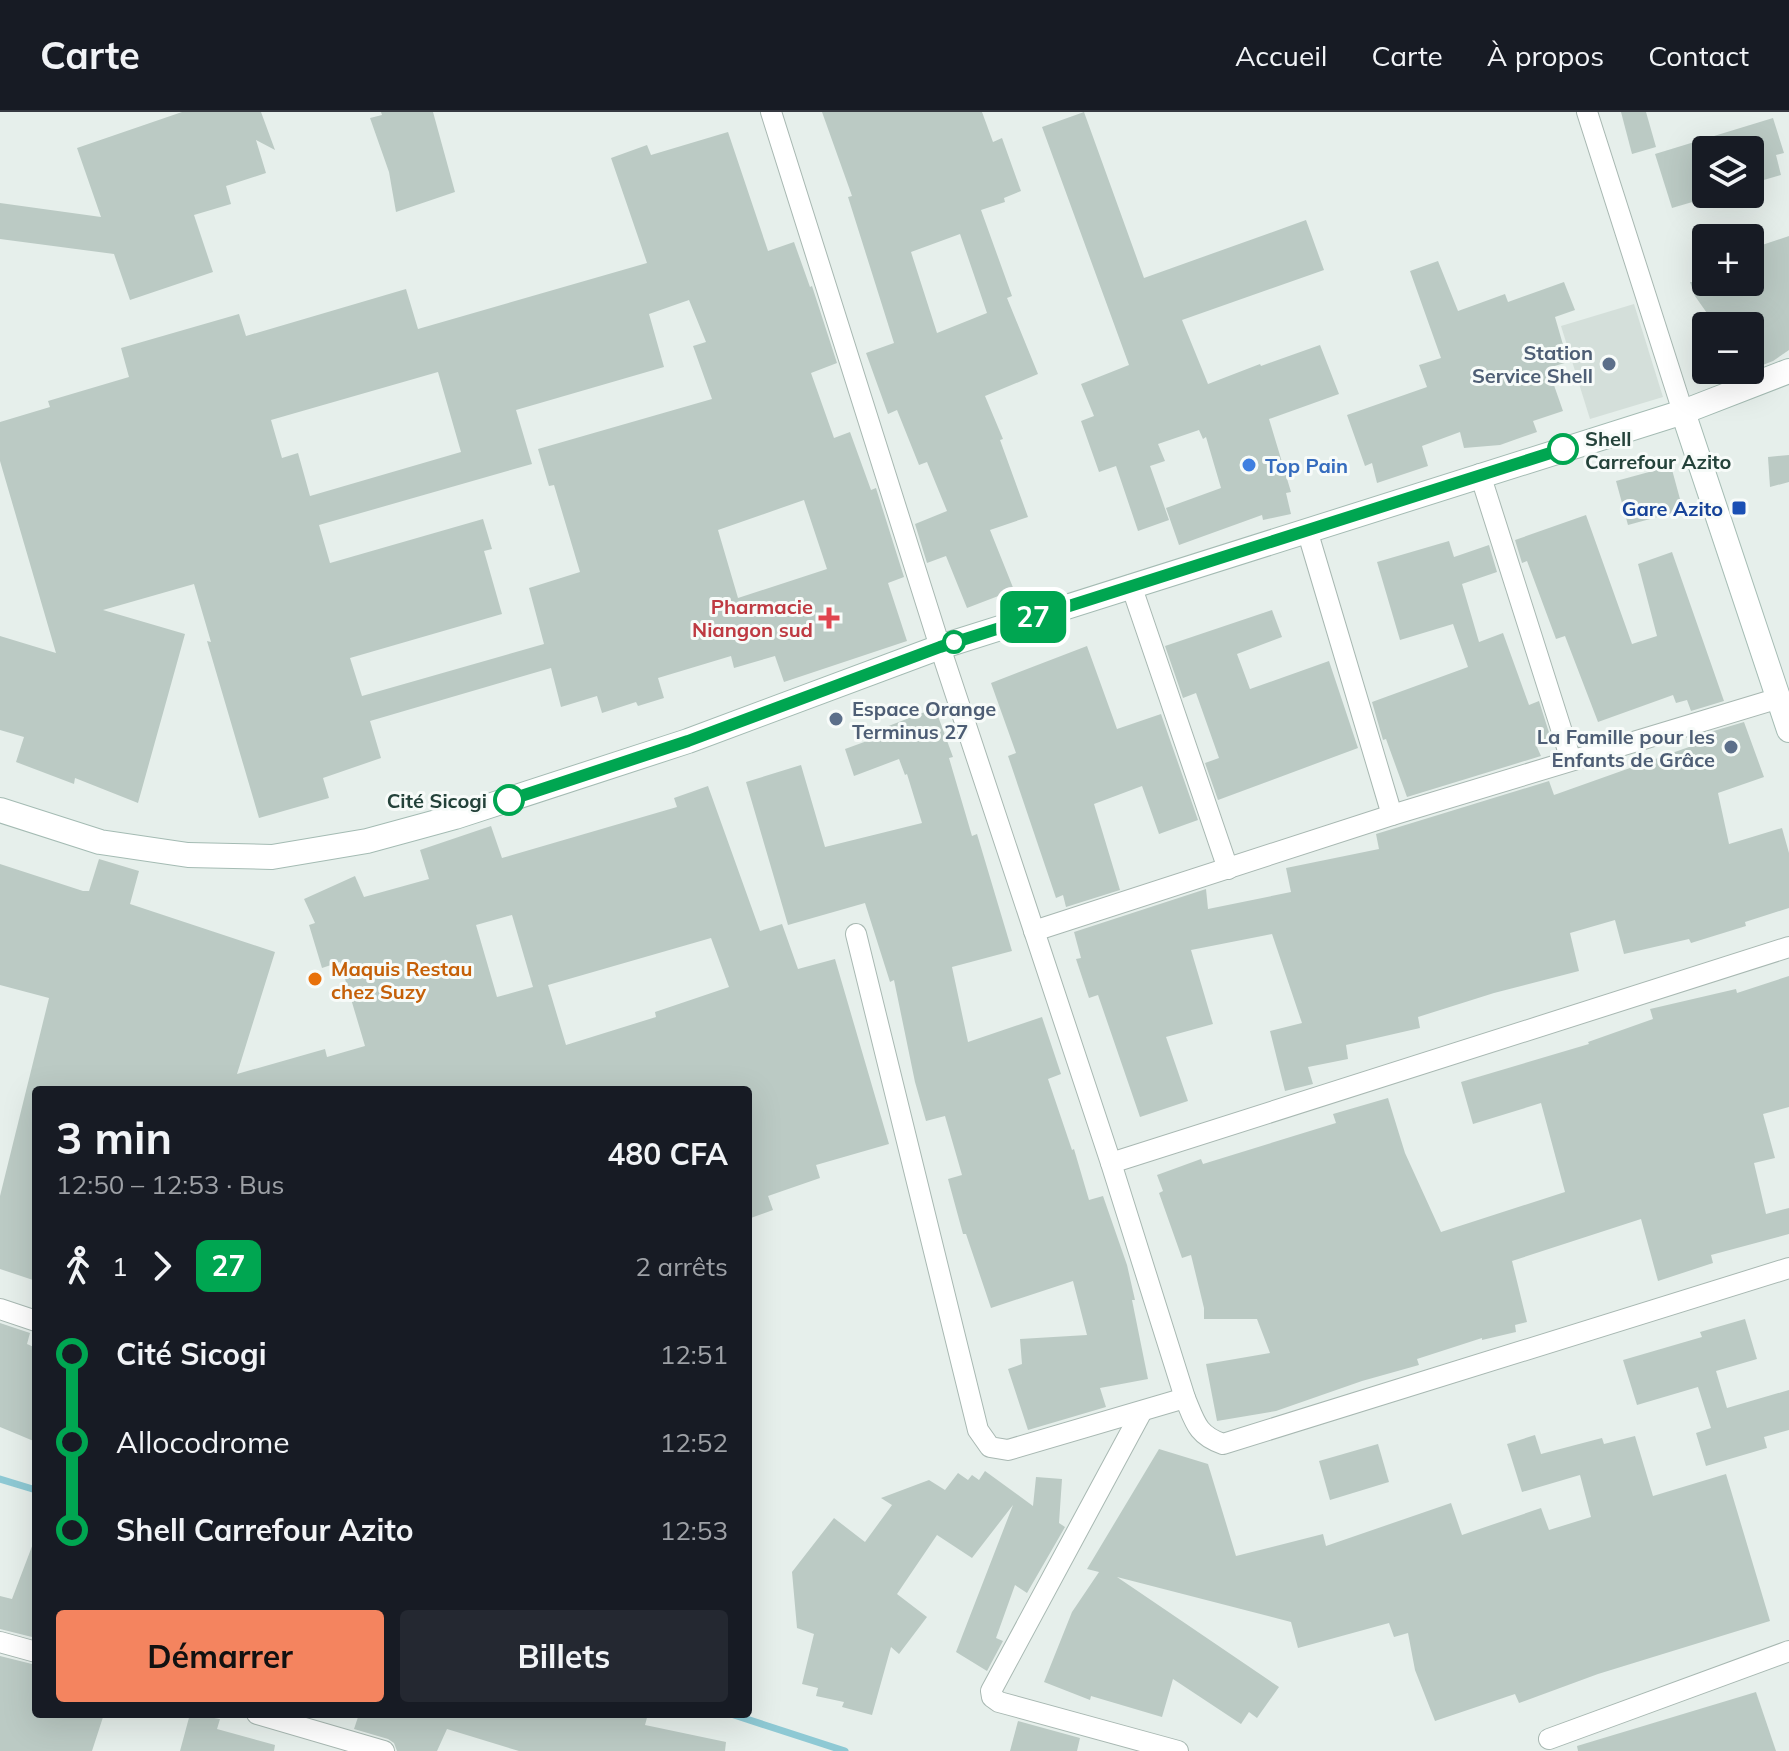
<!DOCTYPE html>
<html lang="fr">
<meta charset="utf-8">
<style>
:root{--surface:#171b24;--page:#242831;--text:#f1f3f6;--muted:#9ea1a6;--line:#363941;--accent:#f4845f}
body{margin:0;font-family:Mulish,sans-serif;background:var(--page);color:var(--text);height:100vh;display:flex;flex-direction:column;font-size:30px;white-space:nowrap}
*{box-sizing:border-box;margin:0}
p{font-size:26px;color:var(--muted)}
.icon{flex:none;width:44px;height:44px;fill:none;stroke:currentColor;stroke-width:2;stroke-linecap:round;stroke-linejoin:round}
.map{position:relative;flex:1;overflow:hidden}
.side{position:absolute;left:32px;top:974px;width:720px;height:632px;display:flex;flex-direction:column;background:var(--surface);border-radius:8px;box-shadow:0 8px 32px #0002}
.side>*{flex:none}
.badge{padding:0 16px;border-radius:12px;font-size:28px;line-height:52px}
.buttons{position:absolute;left:1692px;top:24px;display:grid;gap:16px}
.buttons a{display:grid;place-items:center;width:72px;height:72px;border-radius:8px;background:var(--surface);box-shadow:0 8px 32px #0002;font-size:40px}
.map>.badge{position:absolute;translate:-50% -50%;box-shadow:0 0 0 4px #fff}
.legs{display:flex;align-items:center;gap:12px;height:88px;padding:0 24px;font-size:26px}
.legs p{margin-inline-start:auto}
.overview{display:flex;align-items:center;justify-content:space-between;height:136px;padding:0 24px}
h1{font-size:44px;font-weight:700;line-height:60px}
.cta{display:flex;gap:16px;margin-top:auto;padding:16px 24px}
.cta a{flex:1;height:92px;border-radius:8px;background:var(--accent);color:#111;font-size:32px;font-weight:700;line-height:92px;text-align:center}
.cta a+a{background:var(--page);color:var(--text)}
ul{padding:0 24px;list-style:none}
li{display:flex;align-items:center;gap:28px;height:88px;font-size:30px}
li i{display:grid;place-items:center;width:12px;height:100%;margin:0 10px;background:currentColor}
li i::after{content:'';width:20px;height:20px;margin:-10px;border:6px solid;border-radius:50%;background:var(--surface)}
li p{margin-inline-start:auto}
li:first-child i{background:linear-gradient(#0000 50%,currentColor 0)}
li:last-child i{background:linear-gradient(currentColor 50%,#0000 0)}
header{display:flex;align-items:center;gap:48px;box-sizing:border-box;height:112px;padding:0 40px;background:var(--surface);border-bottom:2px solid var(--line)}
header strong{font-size:38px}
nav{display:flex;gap:44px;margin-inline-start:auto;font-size:28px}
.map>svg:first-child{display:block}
.built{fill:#d4dfda}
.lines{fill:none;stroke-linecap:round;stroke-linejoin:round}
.stream{stroke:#8ec9d4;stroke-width:7}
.building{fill:#bbcac4;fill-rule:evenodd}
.street-casing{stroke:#a8b8b2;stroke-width:22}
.secondary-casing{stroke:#a4bbb3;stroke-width:26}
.street{stroke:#fff;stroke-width:20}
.secondary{stroke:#fff;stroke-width:24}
.line-1-casing{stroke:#fff;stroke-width:18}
.line-1{stroke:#00a651;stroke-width:12}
.service-dot{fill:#5c6f8a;stroke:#f7fbf9;stroke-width:3}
.stop-1-dot{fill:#fff;stroke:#00a651;stroke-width:4}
.shop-dot{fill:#3f7fe0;stroke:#f7fbf9;stroke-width:3}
.transit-dot{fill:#1a4fb4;stroke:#f7fbf9;stroke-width:3}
.health-dot{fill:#e0444e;stroke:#f7fbf9;stroke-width:3}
.food-dot{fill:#e8710a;stroke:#f7fbf9;stroke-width:3}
.labels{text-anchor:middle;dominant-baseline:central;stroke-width:6;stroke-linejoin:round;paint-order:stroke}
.service-label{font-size:20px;font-weight:bold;fill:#4e5e75;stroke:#f7fbf9;text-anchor:end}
.stop-label{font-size:20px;font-weight:bold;fill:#24423a;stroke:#f7fbf9;text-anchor:start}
.shop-label{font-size:20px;font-weight:bold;fill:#366cbe;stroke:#f7fbf9;text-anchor:start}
.transit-label{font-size:20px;font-weight:bold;fill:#164399;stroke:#f7fbf9;text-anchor:end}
.health-label{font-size:20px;font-weight:bold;fill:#be3a42;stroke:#f7fbf9;text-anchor:end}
.food-label{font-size:20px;font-weight:bold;fill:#c56008;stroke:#f7fbf9;text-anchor:start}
</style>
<header>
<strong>Carte</strong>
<nav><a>Accueil</a><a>Carte</a><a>À propos</a><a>Contact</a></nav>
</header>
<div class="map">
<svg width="1789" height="1639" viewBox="0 0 1789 1639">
<rect width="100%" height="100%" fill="#e6efeb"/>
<path class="built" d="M1634,192L1663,285L1590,307L1561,214Z"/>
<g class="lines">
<g class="stream">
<path d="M0,1367L36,1378"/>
<path d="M731,1602L845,1639"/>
</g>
</g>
<g class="building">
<path d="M182,0H261L275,38L256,28L266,61L226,74L231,92L194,103L213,160L130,188L114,142L0,127V91L101,105L77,36Z"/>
<path d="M381,0H433L455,80L396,100L389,60L370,6L382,3Z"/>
<path d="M822,0H982L993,30L1002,26L1021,79L1004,86L1005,90L981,98L1012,184L1007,186L1038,262L985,284L1003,327L1000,328L1028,405L990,418L1014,478L967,496L946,444L927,451L915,412L947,399L927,350L919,353L897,298L888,302L866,241L894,231L848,85L852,84ZM960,122L987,201L937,221L911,140Z"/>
<path d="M1084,0L1144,166L1306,108L1324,158L1182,208L1208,272L1260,252L1261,254L1320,233L1339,282L1269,307L1291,380L1286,381L1291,402L1263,408L1262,403L1179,433L1166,396L1221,376L1206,325L1203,327L1199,318L1158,332L1165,349L1150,354L1169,408L1138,419L1116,354L1099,360L1081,309L1094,304L1081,272L1129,253L1042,15Z"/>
<path d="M1621,0H1646L1656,35L1632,42Z"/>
<path d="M1773,6L1784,41L1776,43L1781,63L1750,72V38H1706V86L1672,96L1655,42Z"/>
<path d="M728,20L768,139L794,130L810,175L812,174L837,251L811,261L834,326L850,320L871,378L876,376L904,465L888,471L907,529L784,570L775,544L734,556L731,544L658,566L664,586L638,594L636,590L602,601L597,584L561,595L551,556L370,609L381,646L323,666L329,686L259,706L207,529L211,530L194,472L103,498L185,522L138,691L75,666L74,672L16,650L24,625L0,618V524L56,541L0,349V310L50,295L48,289L129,265L121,236L239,202L246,224L406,177L418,217L647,151L611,46L647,33L651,43ZM689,188L706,230L693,234L712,287L538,337L549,374L554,373L580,460L529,476L544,532L362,584L350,546L502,502L484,439L492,437L483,407L330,451L319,413L532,352L516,298L664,255L649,202ZM438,260L461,340L310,384L298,341L282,346L271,308ZM804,388L827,457L738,486L718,418Z"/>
<path d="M1789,124V238L1773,249L1750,258V214H1716L1695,184L1690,170H1750V137Z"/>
<path d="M1438,149L1458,199L1505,182L1508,190L1564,170L1575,198L1555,205L1568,250L1548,256L1563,299L1533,309L1537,320L1500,333L1464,336L1460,320L1422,334L1428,354L1377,371L1372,351L1365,354L1347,303L1427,275L1419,253L1441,246L1410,159Z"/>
<path d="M1789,343V370L1770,375L1768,345Z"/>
<path d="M1671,354L1683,398L1628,413L1616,369Z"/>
<path d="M1586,403L1632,532L1657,524L1638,452L1672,440L1724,589L1691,599L1687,588L1676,591L1673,583L1598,610L1565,524L1556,527L1527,449L1522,451L1515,428Z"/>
<path d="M1449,429L1454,445L1489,433L1497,460L1462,472L1479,530L1503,521L1529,593L1539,589L1552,630L1537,635L1541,644L1407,685L1386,627L1383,628L1372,590L1468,555L1453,512L1400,528L1377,450Z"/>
<path d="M1272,498L1282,525L1237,542L1250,577L1329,549L1358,636L1218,688L1205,651L1219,646L1196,581L1183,586L1165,534Z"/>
<path d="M1087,534L1117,617L1161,602L1198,708L1159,722L1142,674L1094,692L1120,778L1066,795L1063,783L1056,786L1008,644L1016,641L991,571Z"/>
<path d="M935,596L953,645L949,646L972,724L977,722L1012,839L952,855L968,930L1042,905L1061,962L1048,967L1072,1038L1074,1037L1089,1088L1103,1084L1127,1153L1135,1188H1132L1148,1267L1100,1276L1106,1295L1028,1318L1008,1257L1022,1252L1020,1227L1087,1223L1073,1169L991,1196L966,1122H963L948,1067L962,1063L945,1004L926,1009L915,970L894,868L890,870L865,791L788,813L746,670L801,653L825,735L922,711L907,662L905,663L899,647L854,664L845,637L889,621L886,615Z"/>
<path d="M1744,610L1764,665L1718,681L1729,732L1782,716L1789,741V796L1745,810L1746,814L1691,831L1689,827L1624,842L1615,808L1570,821L1579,859L1494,881L1418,905L1420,916L1346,933L1348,947L1308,955L1313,972L1285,979L1270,919L1302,911L1272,822L1191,838L1213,912L1166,925L1188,989L1140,1005L1098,883L1089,886L1076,847L1081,846L1074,820L1206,777L1208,797L1291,780L1286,756L1379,737L1376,722L1549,669L1554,683L1703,630L1700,623Z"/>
<path d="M708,674L760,819L782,812L798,857L835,847L889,1032L816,1053L820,1066L768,1084L773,1098L748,1107V978H36V1169L0,1157V1084L49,886L0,873V752L83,779H89L99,747L139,759L130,792L275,840L237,962L325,937L327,945L365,934L340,850L322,856L309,813L315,811L304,787L355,764L364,785L429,767L420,738L491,714L502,746L677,695L674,686ZM512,803L533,875L497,885L476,813ZM711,826L729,875L655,900L656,905L566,933L548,873Z"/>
<path d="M1789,864V995L1763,1002L1775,1046L1754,1051L1766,1102L1789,1096V1122L1711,1143L1713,1151L1658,1169L1641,1107L1512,1149L1527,1210L1515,1213L1516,1220L1482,1228V1226L1417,1247L1419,1253L1362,1269L1276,1299L1217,1309L1206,1252L1270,1241L1257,1207H1204V1196L1191,1143L1182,1146L1159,1081L1163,1079L1157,1063L1201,1047L1203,1052L1336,1011L1333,1002L1388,986L1405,1041L1441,1120L1565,1080L1541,991L1473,1012L1461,970L1589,932L1588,930L1653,907L1650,897L1736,877L1737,881Z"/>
<path d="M1745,1207L1757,1247L1716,1259L1727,1296L1789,1278V1318L1764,1325L1767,1336L1706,1354L1696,1321L1711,1316L1698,1275L1637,1293L1623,1248L1702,1225L1700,1220Z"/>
<path d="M0,1211L30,1221L27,1232L36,1236V1330L0,1315Z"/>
<path d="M1535,1323L1541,1342L1602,1326L1604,1332L1635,1324L1653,1384L1726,1362L1770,1509L1598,1562L1519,1591L1515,1582L1435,1609L1415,1558L1408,1521L1394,1525L1389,1511L1298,1536L1291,1510L1117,1465L1279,1575L1257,1606L1249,1600L1241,1612L1173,1567L1162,1605L1091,1584L1090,1588L1044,1570L1072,1500L1099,1460L1087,1457L1159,1337L1208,1352L1236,1444L1323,1422L1326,1434L1451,1391L1462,1423L1541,1396L1549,1418L1591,1405L1580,1363L1522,1380L1507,1332Z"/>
<path d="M1378,1332L1389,1370L1330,1388L1319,1349Z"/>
<path d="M985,1359L1033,1394L1036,1365L1062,1367L1059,1411L1065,1415L1027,1481L1015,1473L996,1526L1003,1529L987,1559L956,1540L1013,1393L972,1446L937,1423L897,1482L927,1505L899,1542L891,1535L872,1603L842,1595L844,1590L816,1584L818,1576L802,1572L814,1522L797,1516L792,1460L834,1406L865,1430L892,1393L881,1386L929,1368L945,1378L958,1361L968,1368L972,1363L979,1368Z"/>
<path d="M34,1429H36V1526L0,1517V1484L12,1487Z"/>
<path d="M0,1544L36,1553V1602H104L92,1639H0Z"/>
<path d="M1756,1580L1776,1639H1578L1577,1634Z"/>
<path d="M190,1602L220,1607L217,1617L275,1633L274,1639H180Z"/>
<path d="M359,1602H648L645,1613L726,1630L725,1639H519L447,1617L437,1639H397L394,1631L388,1627L354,1617Z"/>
<path d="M1018,1609L1080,1626L1077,1639H1010Z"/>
</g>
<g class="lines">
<g class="street-casing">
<g id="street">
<path d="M771,0L940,535L1111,1051L1185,1286C1195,1310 1197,1323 1223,1332L1789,1156"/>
<path d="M1587,0L1683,300"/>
<path d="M1480,362L1571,648"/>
<path d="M1307,418L1392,703"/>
<path d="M1131,473L1228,757"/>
<path d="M1034,819L1392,703L1779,586"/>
<path d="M856,822L978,1318L990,1335L1008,1338L1185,1286"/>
<path d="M1111,1051L1789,835"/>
<path d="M0,1197L36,1209"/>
<path d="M1141,1301L991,1579L992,1585L999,1590L1178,1639"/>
<path d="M0,1530L36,1540"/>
<path d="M257,1602L384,1639"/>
<path d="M1549,1627L1789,1539"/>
</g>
</g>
<g class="secondary-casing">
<g id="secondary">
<path d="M1683,300L1789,618"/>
<path d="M0,698L100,730L188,743L272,745L367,729L455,705L688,629L940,535L1683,300L1789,259"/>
</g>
</g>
<use href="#street" class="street"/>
<use href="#secondary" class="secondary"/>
</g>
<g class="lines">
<g class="line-1-casing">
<path id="line-1" d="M509,688L688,629L940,535L1563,337"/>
</g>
<use href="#line-1" class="line-1"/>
</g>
<g class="service-dot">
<circle cx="1609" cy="252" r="8"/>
<circle cx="836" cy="607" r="8"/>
<circle cx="1731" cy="635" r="8"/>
</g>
<g class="stop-1-dot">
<circle cx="1563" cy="337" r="14"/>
<circle cx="954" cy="530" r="10"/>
<circle cx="509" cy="688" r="14"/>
</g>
<circle class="shop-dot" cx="1249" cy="353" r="8"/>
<rect class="transit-dot" x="1731" y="388" width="16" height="16" rx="4"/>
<path class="health-dot" d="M825 494h8v8h8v8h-8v8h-8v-8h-8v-8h8z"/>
<circle class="food-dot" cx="315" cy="867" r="8"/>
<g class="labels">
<g class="service-label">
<text x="1593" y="240">Station<tspan x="1593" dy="23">Service Shell</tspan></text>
<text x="852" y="596" text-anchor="start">Espace Orange<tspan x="852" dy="23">Terminus 27</tspan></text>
<text x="1715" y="624">La Famille pour les<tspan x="1715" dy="23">Enfants de Grâce</tspan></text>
</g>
<g class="stop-label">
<text x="1585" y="326">Shell<tspan x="1585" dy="23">Carrefour Azito</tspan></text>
<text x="487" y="688" text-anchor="end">Cité Sicogi</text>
</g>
<g class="shop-label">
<text x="1265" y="353">Top Pain</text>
</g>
<g class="transit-label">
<text x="1723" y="396">Gare Azito</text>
</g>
<g class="health-label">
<text x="813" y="494">Pharmacie<tspan x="813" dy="23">Niangon sud</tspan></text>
</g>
<g class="food-label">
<text x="331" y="856">Maquis Restau<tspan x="331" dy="23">chez Suzy</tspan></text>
</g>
</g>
</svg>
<div class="buttons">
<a><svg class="icon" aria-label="layers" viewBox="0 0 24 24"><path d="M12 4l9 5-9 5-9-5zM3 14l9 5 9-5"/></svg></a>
<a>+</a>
<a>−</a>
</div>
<b class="badge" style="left:1033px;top:505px;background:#00a651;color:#fff">27</b>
<section class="side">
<div class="overview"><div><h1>3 min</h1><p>12:50 – 12:53 · Bus</p></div><b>480 CFA</b></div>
<div class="legs"><svg class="icon" aria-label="walk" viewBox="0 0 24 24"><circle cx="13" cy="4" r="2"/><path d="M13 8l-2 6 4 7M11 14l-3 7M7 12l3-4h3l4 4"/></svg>1<svg class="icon" aria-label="forward" viewBox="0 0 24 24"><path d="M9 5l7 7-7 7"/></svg><b class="badge" style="background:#00a651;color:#fff">27</b><p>2 arrêts</p></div>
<ul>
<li><i style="color:#00a651"></i><b>Cité Sicogi</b><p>12:51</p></li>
<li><i style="color:#00a651"></i><span>Allocodrome</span><p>12:52</p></li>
<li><i style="color:#00a651"></i><b>Shell Carrefour Azito</b><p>12:53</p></li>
</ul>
<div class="cta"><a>Démarrer</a><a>Billets</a></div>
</section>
</div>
